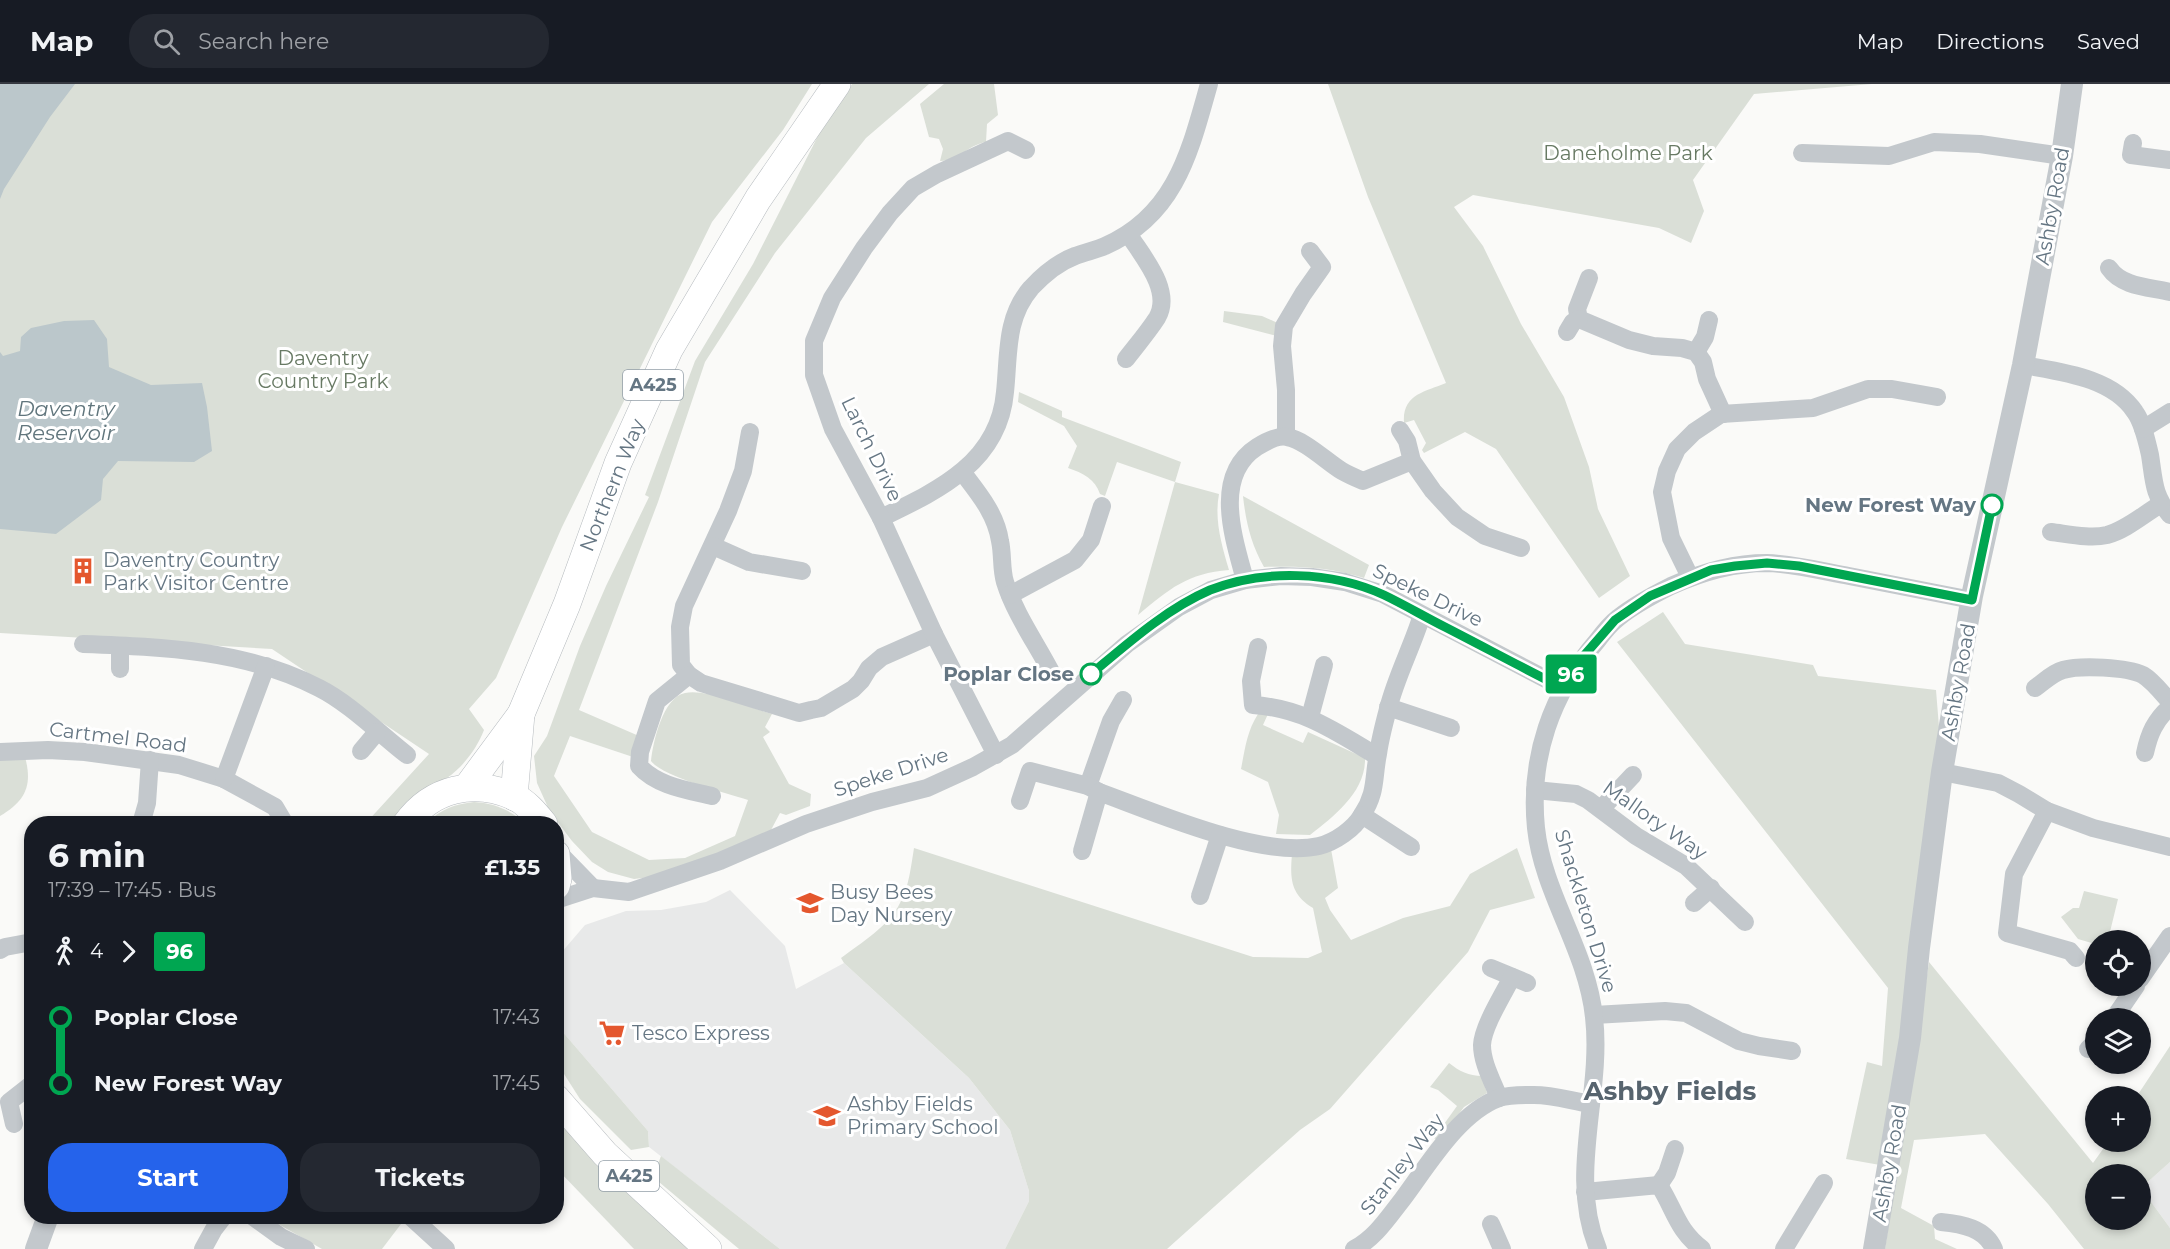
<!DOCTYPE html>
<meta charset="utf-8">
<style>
:root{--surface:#171b24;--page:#242831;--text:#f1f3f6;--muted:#9ea1a6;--line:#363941;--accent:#2563eb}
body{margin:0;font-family:Montserrat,sans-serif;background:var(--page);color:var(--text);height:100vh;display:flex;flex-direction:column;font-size:22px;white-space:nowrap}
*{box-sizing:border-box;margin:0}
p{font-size:20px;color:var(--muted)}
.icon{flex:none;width:33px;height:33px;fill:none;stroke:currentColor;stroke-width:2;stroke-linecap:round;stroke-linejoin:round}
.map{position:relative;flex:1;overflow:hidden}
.sheet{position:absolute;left:24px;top:732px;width:540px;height:408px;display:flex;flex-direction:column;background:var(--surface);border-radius:24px;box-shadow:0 3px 9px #0003}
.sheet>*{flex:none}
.badge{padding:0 12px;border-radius:4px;font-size:21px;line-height:39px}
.fabs{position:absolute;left:2085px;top:846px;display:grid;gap:12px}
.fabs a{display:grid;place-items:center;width:66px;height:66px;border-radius:50%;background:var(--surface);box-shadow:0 3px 9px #0003;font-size:30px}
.map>.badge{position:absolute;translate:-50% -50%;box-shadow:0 0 0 3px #fff}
.legs{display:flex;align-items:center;gap:9px;height:66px;padding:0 24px;font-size:20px}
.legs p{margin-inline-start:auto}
.overview{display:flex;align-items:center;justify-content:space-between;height:102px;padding:0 24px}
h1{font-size:33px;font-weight:700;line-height:45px}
.cta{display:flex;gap:12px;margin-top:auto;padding:12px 24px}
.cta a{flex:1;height:69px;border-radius:24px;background:var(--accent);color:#fff;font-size:24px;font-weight:700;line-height:69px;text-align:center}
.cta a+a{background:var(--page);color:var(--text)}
ul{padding:0 24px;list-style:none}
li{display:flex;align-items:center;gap:21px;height:66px;font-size:22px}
li i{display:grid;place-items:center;width:9px;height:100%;margin:0 8px;background:currentColor}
li i::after{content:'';width:15px;height:15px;margin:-8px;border:4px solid;border-radius:50%;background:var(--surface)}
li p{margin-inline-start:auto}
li:first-child i{background:linear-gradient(#0000 50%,currentColor 0)}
li:last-child i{background:linear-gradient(currentColor 50%,#0000 0)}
header{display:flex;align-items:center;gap:36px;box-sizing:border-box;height:84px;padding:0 30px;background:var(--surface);border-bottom:2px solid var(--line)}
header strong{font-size:28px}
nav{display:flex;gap:33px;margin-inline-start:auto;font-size:21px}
.search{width:420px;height:54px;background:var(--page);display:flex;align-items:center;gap:15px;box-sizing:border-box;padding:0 21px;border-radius:24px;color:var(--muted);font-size:22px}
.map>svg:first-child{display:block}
.built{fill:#e8e9e9}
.green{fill:#dadfd7;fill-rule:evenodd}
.water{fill:#bbc7cb}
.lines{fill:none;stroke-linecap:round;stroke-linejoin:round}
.primary-casing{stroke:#b5babe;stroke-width:28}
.minor{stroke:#c3c8cc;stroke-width:18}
.tertiary{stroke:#c3c8cc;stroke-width:22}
.primary{stroke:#fff;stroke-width:27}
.line-1-casing{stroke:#fff;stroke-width:14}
.line-1{stroke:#00a651;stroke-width:9}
.stop-1-dot{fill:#fff;stroke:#00a651;stroke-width:3}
.labels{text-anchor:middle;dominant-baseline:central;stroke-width:6;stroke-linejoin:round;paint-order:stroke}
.shield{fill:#fff;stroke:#939fa8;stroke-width:1.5}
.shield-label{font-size:18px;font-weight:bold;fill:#657683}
.park-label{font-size:20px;fill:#687a64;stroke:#fff}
.street-label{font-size:20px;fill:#657683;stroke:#fff}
.stop-label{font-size:20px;font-weight:bold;fill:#657683;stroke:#fff;text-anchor:end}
.poi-label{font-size:20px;fill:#657683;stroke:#fff;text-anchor:start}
.water-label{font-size:21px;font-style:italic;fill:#60757c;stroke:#fff}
.district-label{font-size:26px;font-weight:bold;fill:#57646e;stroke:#fff}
</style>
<header>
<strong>Map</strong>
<div class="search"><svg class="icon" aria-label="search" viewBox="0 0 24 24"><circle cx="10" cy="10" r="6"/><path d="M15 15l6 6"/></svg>Search here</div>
<nav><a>Map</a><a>Directions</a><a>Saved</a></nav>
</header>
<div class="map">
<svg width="2170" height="1165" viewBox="0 0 2170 1165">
<rect width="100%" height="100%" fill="#fafaf8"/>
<g class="built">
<path d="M730,806L785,862L796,905L844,879L969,994L1010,1046L1029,1107V1117L1005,1165H780L649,1063L648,1047L561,946L557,937L556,879L561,869L585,841L626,827L661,826L706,818Z"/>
<path d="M2170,1078V1144L2141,1104Z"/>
</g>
<g class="green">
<path d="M0,0H812L783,46L712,138L562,443L496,594L469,625L484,646C477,664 464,682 447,694C424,709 406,712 394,739H366L429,670L272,565L0,549Z"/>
<path d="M852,0H929L866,54L775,169L705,278L658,418L579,626L639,652L636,674L570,652L554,692L592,748L649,776L685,774L735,752L748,716C726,709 663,693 651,677C653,658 663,613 685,609C706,604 751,624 772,630L765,643L770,648L763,653L789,700L811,710L810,722L786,731L780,729L771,746L668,791L634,795L608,788L592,778L572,757L550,728L537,699L534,672L547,652L580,562L606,502L649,413L645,411L695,277L753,180L822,44Z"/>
<path d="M944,0H994L998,31L987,40L986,58C965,62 962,76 940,77L943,65L939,55L929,53L920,20Z"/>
<path d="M1328,0H1872L1754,10L1693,96L1704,127L1691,159L1659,144L1473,111L1454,123L1483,162L1521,240L1564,313L1589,383L1598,425L1630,492L1599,514L1496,365L1465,348L1424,369L1422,366L1426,359L1414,336L1404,339C1402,310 1425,308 1446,299L1368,113Z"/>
<path d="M1224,227L1262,232L1280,240L1277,252L1223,238Z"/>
<path d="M1019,308L1062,327V333L1181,378L1175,398L1219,410C1214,436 1222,462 1229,486C1188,489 1169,505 1138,531L1175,398L1117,378L1105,412L1100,410C1095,395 1083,389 1068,384L1077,362L1064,342L1018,318Z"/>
<path d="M1243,412L1369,481L1364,494C1329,483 1301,482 1264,483C1251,460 1246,439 1243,412Z"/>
<path d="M1663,528L1685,560L1813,581L1818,592L1936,606L1939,643L1905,926L1880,1081L1846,1075L1867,978L1882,982L1888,904L1617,558Z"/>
<path d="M1258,630H1268L1263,641L1303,659L1308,648L1365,674C1366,708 1334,732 1310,751L1276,750L1279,731L1268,698L1241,685C1245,665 1247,647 1258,630Z"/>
<path d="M25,673C33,702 25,717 0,732V675Z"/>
<path d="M474,718C494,719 510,726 525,739H427C441,725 455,720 474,718Z"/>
<path d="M914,764L1253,873L1308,874L1322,868L1313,824C1290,810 1290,794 1292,770L1331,765L1338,804L1325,814L1330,826L1351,856L1403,834L1450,822L1470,790L1517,764L1535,814L1490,826L1468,868L1330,1025L1300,1046L1167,1165H1005L1029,1117V1107L1010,1046L969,994L844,879L841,874C861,859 889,842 900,819C909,803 911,782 914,764Z"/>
<path d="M2084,807L2118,815L2108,856H2096L2095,860L2078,855L2061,833L2073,824H2079Z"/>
<path d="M1929,878L2093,1079L2108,1058H2140V1012H2137L2170,962V1078L2141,1104L2170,1144V1165H2084L2048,1120L1985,1050L1914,1056L1901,1124L1934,1142L1935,1155L1957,1165H1885ZM2096,1090H2140V1136H2096Z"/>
<path d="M556,945L561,946L648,1047L649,1063L631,1066L580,1015L557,979Z"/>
<path d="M1449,979C1459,987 1469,992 1482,992L1487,1009L1464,1023L1439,1057L1434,1054L1457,1022L1438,1006L1430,1003Z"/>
<path d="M556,1036L692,1165H634L557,1085Z"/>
<path d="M661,1072L780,1165H739L653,1093Z"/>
<path d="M266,1133H378L401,1140L382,1165H322Z"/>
</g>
<g class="water">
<path d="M0,0H75L50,33L4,105L0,115Z"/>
<path d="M94,236L107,255L109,283L151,301L202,299L207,323L212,367L194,378L118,377L103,395L101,416L56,450L0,445V268L3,272L20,267L21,253L31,244L64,237Z"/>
</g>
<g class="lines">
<g class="primary-casing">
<g id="primary">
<path d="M467,703L521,630L567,520L618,379L669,266L758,115L837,0"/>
<path d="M514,713L521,630"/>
<path d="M406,740C432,704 474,695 513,712C526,718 535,729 544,740"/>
<path d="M556,770L558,795L556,802"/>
<path d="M556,1014L605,1070L708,1165"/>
</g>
</g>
<g class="minor">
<path d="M2133,59L2131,71L2170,76"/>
<path d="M1802,69L1889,72L1934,58L1980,60L2062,72"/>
<path d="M2109,184C2122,203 2149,203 2170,208"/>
<path d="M1589,194L1577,225L1579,235L1629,256L1653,262L1682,264L1696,268L1703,278L1707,295L1723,330"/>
<path d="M1567,248L1573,238L1579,235"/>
<path d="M1696,268L1705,253L1709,236"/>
<path d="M1126,275C1136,262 1148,248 1157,234C1173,207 1143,173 1129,151"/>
<path d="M2023,281C2060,288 2112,293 2135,328C2143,339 2147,358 2150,371C2154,396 2153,411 2170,431"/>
<path d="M2143,345L2170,328"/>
<path d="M1400,346L1407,357L1412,377L1433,407L1457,433L1485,452L1521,464"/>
<path d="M750,348L743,387L728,427L684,522L680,543L681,581L689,591L701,599L799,629L811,626L821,624L853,605L861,597L869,584L882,573L934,550"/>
<path d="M1286,352V306L1282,262L1284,242L1303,210L1322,183L1310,167"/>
<path d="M963,389C979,410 996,430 1000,457C1003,470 1001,485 1005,498C1015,530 1036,559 1051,588"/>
<path d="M881,434C937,407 999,379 1005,308C1009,271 1005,234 1031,204C1043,191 1059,178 1075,172C1085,168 1096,166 1105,162C1176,131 1190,67 1209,0"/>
<path d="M2051,448C2068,450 2090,455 2107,451C2126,446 2144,430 2161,420"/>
<path d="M713,462L749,478L802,487"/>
<path d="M1690,493L1671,454L1662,408L1667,387L1677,365L1694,348L1721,330L1813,324L1868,305H1892L1937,313"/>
<path d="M1245,496C1234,455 1212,392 1257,363C1265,358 1278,351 1287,353C1305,356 1327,378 1342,387C1349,391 1356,394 1363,397L1412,377"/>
<path d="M1010,511L1075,476L1091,456L1102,422"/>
<path d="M83,560C164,563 246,566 319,604C349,619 380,650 407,671"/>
<path d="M1258,563L1251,597L1253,621C1303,624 1336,648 1377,672"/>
<path d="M120,585V562"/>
<path d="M689,591L657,617L640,668L639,682C657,702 687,706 712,712"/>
<path d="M2035,604C2044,598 2052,589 2063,586C2080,581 2127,583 2143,591C2153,597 2162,609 2170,618"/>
<path d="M1388,623L1451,644"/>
<path d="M1310,633L1324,581"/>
<path d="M361,667L377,648"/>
<path d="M0,668L48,666L85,668L179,681L224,695L275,723L285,740"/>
<path d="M2145,669C2149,650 2155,636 2170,623"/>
<path d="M996,671L934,550L881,434L833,345L814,291V257L832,214L864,164L890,129L913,104L937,90L1008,57L1026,66"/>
<path d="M1942,688L1998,699L2019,710L2047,727L2093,744L2170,763"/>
<path d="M224,695L266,582"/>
<path d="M1088,702L1111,637L1123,616"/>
<path d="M1535,706L1576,710L1588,716L1636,752L1686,782L1745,838"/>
<path d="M1020,717L1030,687L1088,702L1099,708C1154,728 1262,775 1319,762C1335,758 1354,745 1362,731C1377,708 1373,694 1378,670C1380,655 1384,640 1388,625C1396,593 1412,563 1422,531"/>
<path d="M1601,725L1633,691"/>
<path d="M2047,727L2014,790L2007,849L2070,867L2076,874"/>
<path d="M1362,731L1411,763"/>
<path d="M141,740L147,719L150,676"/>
<path d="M556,766L593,804"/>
<path d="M1082,767L1099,708"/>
<path d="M1200,812L1220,751"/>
<path d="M556,816L593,804L629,808L720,777L806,740L872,718L927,704L973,683L1012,661L1127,560L1179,523L1211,506L1245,496L1281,492L1312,493L1345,498L1383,510L1563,604"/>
<path d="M1694,819L1711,804"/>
<path d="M0,866L5,863L32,858"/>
<path d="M1491,884L1527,899"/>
<path d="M2140,895L2170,852"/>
<path d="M1594,931L1665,927L1686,929L1739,957L1759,962L1792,967"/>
<path d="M2114,934L2136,902"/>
<path d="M2088,965L2096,957"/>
<path d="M1499,1014C1493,998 1482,979 1482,961C1483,942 1503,911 1512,893"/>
<path d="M14,1040L9,1018L32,1000"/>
<path d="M1659,1101L1667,1089L1675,1065"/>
<path d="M1585,1108L1659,1101C1675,1126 1677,1146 1702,1165"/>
<path d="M252,1132L281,1153L306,1165"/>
<path d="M410,1132L446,1165"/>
<path d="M1941,1138C1962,1140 1985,1144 1994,1165"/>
<path d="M1491,1140L1502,1165"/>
<path d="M203,1165L214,1145L224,1132"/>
<path d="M1354,1165C1375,1154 1387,1135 1402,1116C1427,1083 1458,1029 1499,1014C1509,1011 1521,1011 1531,1011C1551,1010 1571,1017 1591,1020"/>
<path d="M1598,1165C1567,1090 1603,1010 1594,933C1587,866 1543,810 1536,744C1529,674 1551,610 1597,557C1603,549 1610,540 1618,534C1634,521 1653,511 1671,502C1702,488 1733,479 1767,479C1794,480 1822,487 1849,492C1890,500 1931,508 1972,516"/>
<path d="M1784,1165L1824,1099"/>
</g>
<g class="tertiary">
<path d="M36,1165L48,1132"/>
<path d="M1874,1165L1910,954L1919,864L1942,688L1972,512L2023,281L2062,72L2072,0"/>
</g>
<use href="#primary" class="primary"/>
</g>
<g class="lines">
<g class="line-1-casing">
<path id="line-1" d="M1091,590C1127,560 1166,525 1210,506C1263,485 1332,487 1384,511C1405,521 1425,533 1445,543C1484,563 1523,584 1563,604L1581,575L1615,536L1650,512L1711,486L1735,482L1767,479L1799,482L1972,516L1992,421"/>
</g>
<use href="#line-1" class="line-1"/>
</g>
<defs>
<g id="building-bare" transform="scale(2.07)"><path d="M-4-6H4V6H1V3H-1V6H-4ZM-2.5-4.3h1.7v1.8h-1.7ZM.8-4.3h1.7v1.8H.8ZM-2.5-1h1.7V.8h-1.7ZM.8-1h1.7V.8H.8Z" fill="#e4572e" stroke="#fff" stroke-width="2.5" paint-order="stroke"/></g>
<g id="school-bare" transform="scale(2.07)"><path d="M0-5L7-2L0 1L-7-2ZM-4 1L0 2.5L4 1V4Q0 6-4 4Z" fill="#e4572e" stroke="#fff" stroke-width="2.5" paint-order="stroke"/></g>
<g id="supermarket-bare" transform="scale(2.07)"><path d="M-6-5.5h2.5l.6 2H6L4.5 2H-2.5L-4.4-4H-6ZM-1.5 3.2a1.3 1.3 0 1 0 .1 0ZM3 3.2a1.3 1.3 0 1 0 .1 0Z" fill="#e4572e" stroke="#fff" stroke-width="2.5" paint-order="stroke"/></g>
</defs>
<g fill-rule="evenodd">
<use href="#building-bare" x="83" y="487"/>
<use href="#school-bare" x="810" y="819"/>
<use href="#supermarket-bare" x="612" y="949"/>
<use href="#school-bare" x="827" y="1032"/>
</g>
<g class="stop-1-dot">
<circle cx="1992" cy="421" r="10"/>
<circle cx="1091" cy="590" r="10"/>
</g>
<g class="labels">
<g class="shield">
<rect x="623" y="286" width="60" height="30" rx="4.5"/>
<rect x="599" y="1077" width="60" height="30" rx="4.5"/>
</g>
<g class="shield-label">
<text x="653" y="301">A425</text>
<text x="629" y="1092">A425</text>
</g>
<g class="park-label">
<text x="1628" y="69">Daneholme Park</text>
<text x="323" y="274">Daventry<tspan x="323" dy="23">Country Park</tspan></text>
</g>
<g class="street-label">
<text transform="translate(2052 122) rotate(-80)">Ashby Road</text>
<text transform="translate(872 365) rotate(64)">Larch Drive</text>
<text transform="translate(612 401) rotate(-68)">Northern Way</text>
<text transform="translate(1428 511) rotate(26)">Speke Drive</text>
<text transform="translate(1958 598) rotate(-80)">Ashby Road</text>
<text transform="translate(118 653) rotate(7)">Cartmel Road</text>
<text transform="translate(891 688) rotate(-18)">Speke Drive</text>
<text transform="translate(1655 736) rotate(35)">Mallory Way</text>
<text transform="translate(1586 827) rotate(73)">Shackleton Drive</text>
<text transform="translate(1889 1079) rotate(-80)">Ashby Road</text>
<text transform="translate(1402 1080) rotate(-52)">Stanley Way</text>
</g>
<g class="stop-label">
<text x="1976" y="421">New Forest Way</text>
<text x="1074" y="590">Poplar Close</text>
</g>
<g class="poi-label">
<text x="103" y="476">Daventry Country<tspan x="103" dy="23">Park Visitor Centre</tspan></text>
<text x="830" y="808">Busy Bees<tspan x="830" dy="23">Day Nursery</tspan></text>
<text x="632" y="949">Tesco Express</text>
<text x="847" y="1020">Ashby Fields<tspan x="847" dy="23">Primary School</tspan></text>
</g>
<g class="water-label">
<text x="66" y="324">Daventry<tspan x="66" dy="24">Reservoir</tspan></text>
</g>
<g class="district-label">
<text x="1670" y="1007">Ashby Fields</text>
</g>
</g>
</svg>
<div class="fabs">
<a><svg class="icon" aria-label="locate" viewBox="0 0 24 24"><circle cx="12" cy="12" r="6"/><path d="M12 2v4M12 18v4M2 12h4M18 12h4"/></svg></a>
<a><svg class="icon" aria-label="layers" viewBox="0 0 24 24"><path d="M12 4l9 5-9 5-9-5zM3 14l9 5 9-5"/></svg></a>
<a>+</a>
<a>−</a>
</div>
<b class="badge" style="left:1571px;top:590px;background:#00a651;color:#fff">96</b>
<section class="sheet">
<div class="overview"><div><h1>6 min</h1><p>17:39 – 17:45 · Bus</p></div><b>£1.35</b></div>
<div class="legs"><svg class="icon" aria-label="walk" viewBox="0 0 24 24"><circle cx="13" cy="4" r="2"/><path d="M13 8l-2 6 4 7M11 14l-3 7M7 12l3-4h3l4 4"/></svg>4<svg class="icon" aria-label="forward" viewBox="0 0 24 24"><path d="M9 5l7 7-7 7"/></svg><b class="badge" style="background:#00a651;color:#fff">96</b></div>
<ul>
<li><i style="color:#00a651"></i><b>Poplar Close</b><p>17:43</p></li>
<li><i style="color:#00a651"></i><b>New Forest Way</b><p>17:45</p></li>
</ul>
<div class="cta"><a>Start</a><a>Tickets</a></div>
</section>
</div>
